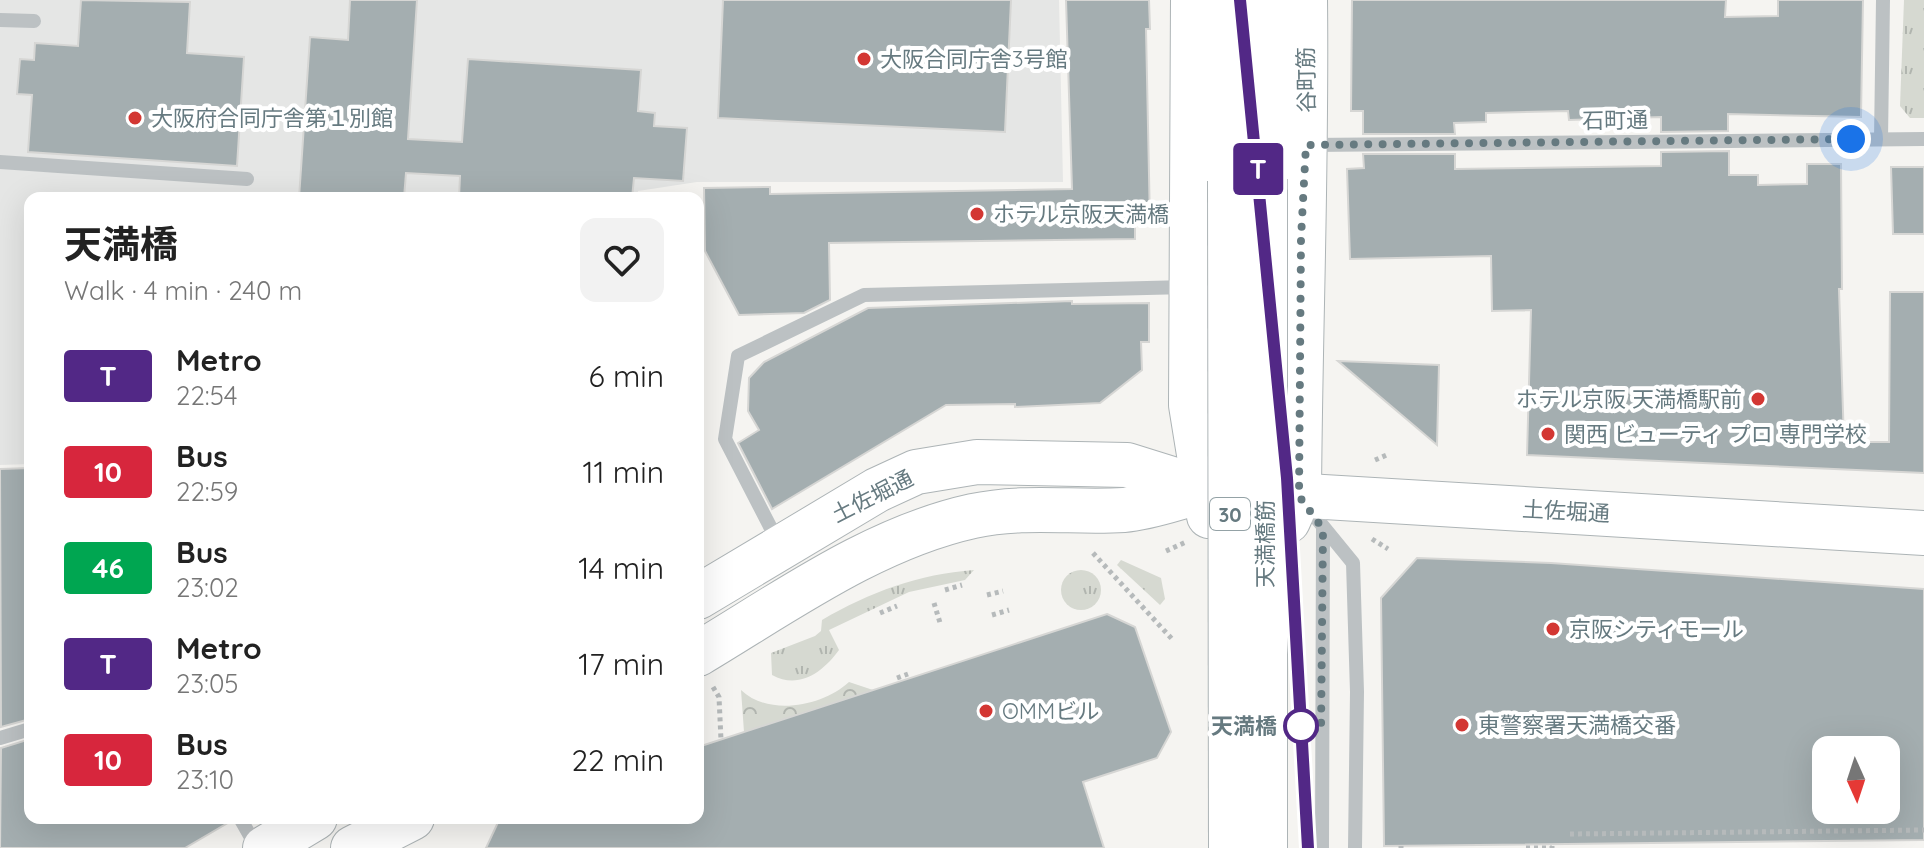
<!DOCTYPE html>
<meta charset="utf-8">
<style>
:root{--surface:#fff;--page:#f2f2f2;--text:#222;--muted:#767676}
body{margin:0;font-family:Quicksand,"Noto Sans JP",sans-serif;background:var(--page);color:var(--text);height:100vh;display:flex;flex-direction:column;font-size:30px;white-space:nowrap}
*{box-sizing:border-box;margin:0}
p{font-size:26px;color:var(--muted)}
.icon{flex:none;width:44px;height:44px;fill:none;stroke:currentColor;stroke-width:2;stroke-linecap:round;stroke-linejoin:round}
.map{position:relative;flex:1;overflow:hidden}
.drawer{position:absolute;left:24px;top:192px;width:680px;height:632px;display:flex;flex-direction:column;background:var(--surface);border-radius:16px;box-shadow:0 8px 32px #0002}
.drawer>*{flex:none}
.badge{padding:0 16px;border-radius:6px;font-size:28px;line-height:52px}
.needle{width:52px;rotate:177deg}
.controls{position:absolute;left:1812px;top:736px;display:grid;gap:16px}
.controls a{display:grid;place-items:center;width:88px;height:88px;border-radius:16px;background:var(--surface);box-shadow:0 8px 32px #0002;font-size:40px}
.you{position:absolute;width:40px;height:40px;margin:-20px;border:6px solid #fff;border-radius:50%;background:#1a73e8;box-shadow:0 0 0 12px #1a73e833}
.map>.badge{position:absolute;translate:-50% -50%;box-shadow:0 0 0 4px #fff}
.round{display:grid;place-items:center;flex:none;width:84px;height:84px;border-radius:16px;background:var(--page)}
.overview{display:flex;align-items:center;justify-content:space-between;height:136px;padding:0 40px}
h1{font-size:38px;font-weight:700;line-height:60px}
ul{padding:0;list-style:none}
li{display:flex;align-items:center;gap:24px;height:96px;padding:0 40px}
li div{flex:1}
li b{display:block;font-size:30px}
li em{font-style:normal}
li .badge{min-width:88px;font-weight:700;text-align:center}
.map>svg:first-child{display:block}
.built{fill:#e5e6e5}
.grass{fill:url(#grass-tufts)}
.forest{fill:url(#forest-crowns)}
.building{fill:#a4aeb0;stroke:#d6d6d4;stroke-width:2;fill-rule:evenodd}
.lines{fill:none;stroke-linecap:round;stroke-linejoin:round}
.major-casing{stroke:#adb4b6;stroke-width:46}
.path{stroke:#b6babb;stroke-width:5;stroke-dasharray:4 4;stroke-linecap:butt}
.minor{stroke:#bcc1c3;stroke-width:14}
.major{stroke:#fff;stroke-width:44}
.major-bridge-casing{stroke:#adb4b6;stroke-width:46;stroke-linecap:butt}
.major-bridge{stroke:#fff;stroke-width:44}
.line-casing{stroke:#fff;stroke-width:18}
.line{stroke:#522886;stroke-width:12}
.walk{stroke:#667a80;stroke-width:8;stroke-dasharray:0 14.4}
.poi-dot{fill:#d33733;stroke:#fff;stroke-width:3}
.stop-dot{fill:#fff;stroke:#522886;stroke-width:4}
.labels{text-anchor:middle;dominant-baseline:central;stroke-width:8;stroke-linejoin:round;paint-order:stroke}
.shield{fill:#fff;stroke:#94a2a6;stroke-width:2}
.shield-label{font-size:20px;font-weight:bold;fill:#667a80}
.poi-label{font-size:22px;fill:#667a80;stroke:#fff;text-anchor:start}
.street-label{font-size:22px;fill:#667a80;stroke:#fff}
.stop-label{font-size:22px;font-weight:bold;fill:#667a80;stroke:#fff;text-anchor:end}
</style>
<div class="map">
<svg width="1924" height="848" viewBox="0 0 1924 848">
<defs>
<pattern id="grass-tufts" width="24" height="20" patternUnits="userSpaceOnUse" patternTransform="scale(2)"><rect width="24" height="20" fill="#d6d9d1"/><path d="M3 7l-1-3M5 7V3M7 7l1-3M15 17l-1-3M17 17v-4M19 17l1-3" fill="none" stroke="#b1b5af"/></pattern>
<pattern id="forest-crowns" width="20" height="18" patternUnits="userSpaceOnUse" patternTransform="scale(2)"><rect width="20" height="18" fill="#d6d9d1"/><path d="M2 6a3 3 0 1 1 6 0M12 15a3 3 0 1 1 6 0" fill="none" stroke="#b1b5af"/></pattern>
</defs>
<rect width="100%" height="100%" fill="#f5f4f1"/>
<path class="built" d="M0,0H1059L1063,182H697L638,191L637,198H30V464L0,465Z"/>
<g class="grass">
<path d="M1904,0H1924V118H1910L1900,106Z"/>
<path d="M1121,560L1161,578L1165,599L1160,605L1117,565Z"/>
<path d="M974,570L965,580L909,592L829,630L839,650C823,672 799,690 772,675L771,653L815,636L821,631L822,620C870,592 919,574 974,570Z"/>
<circle cx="1081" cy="590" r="20"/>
</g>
<path class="forest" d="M849,682L873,690L744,732L741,690C769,717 823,706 849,682Z"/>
<g class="building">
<path d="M81,0L190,2L187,53L244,57L237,166L28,152L32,95L17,94L20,59L34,60L35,43L78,46Z"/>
<path d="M350,0H417L408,139L462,142L468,59L641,70L638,111L655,113L654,126L687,128L683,181L634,178L632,198H459L460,176L406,173L404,198H299L310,37L348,40Z"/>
<path d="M723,0H1011L1005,132L718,118Z"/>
<path d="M1066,0H1149L1150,29H1146L1150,223L1135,224V239L829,243L830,300L804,313L739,315L705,251L704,188L770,187V194L1072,189Z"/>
<path d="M1352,0H1726L1725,17L1778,16V0H1863L1861,117L1728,114V131L1661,132V117L1569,120L1568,111L1486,113V122L1454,123L1455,134H1363V111H1351Z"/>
<path d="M1729,151V175H1758V185L1807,184V164H1841L1842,289H1839L1844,442H1889L1890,292H1924V473L1527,455L1531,310L1492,311L1491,256L1350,259L1347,169L1364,168L1363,154H1455V169L1661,166V152Z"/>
<path d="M1891,167H1924V234H1893Z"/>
<path d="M1072,301V304L1149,303V342H1141L1142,370L1100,403L1015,407V404L946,405L772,509L738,443L759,430L748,411L749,378L764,362L868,308Z"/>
<path d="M1338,361L1439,365L1437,445Z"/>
<path d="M30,468V719L1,727L0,469Z"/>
<path d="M1417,558L1551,563L1924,589V840L1384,846L1381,598ZM1826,750H1886V810H1826Z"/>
<path d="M1107,614L1135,627L1171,732L1157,758L1083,782L1104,848H486L500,818H698V747Z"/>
<path d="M30,739V818H230L231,821L185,848H0L1,748Z"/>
</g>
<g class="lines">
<g class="major-casing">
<g id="major">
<path d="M1193,0L1191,405L1209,516"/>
<path d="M1265,179L1266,0"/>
<path d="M1230,181L1231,0"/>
<path d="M1288,521L1299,496C1300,331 1307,165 1305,0"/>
<path d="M698,597L877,490L916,472L977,462L1127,465L1207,490L1924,533"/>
<path d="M698,654C785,602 873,538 973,516C1024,505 1073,513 1124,510C1151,508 1181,496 1207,490"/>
<path d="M265,848L315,818"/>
<path d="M353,848L412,818"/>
</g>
</g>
<g class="path">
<path d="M1375,460L1389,454"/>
<path d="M1372,539L1388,549"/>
<path d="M1166,551L1186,542"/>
<path d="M1093,553L1172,639"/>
<path d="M945,590L962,585"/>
<path d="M987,595L1003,591"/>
<path d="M934,603L941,626"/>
<path d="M880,613L897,606"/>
<path d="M992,615L1009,610"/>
<path d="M897,678L908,674"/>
<path d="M713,687L719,697L721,740"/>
<path d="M1570,834L1924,830"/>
<path d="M1401,846V848"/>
<path d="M1526,848H1552V844"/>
</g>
<g class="minor">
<path d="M0,20L34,21"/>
<path d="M1881,139L1883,0"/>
<path d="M1311,145L1924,139"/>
<path d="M0,162L247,179"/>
<path d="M1304,503L1353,563L1357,692L1355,848"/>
<path d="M778,542L725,439L738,356L864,295L1187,287"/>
<path d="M0,738L30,729"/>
<path d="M240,818L257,848"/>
<path d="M1322,848L1323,529"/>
</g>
<use href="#major" class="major"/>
<g class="major-bridge-casing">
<g id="major-bridge">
<path d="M1265,179V848"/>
<path d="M1230,181L1231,848"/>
</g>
</g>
<use href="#major-bridge" class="major-bridge"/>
</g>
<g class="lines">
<g class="line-casing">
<path id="line" d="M1240,0L1287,478L1308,848"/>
</g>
<use href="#line" class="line"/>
<path class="walk" d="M1301,726L1321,731L1323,529L1299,496L1301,238L1306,145L1851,139"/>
</g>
<g class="poi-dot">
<circle cx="864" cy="59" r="8"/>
<circle cx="135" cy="118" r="8"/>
<circle cx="977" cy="214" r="8"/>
<circle cx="1758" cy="399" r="8"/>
<circle cx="1548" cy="434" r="8"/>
<circle cx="1553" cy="629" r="8"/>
<circle cx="986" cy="711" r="8"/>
<circle cx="1462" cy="725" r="8"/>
</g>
<circle class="stop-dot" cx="1301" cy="726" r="16"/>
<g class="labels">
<rect class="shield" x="1210" y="498" width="40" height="32" rx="6"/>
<g class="shield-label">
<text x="1230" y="514">30</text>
</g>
<g class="poi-label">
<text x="880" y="59">大阪合同庁舎3号館</text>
<text x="151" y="118">大阪府合同庁舎第１別館</text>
<text x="993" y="214">ホテル京阪天満橋</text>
<text x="1742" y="399" text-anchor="end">ホテル京阪 天満橋駅前</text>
<text x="1564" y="434">関西 ビューティ プロ 専門学校</text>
<text x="1569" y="629">京阪シティモール</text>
<text x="1002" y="711">OMMビル</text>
<text x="1478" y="725">東警察署天満橋交番</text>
</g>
<g class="street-label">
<text transform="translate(1306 80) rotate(-91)">谷町筋</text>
<text transform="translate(1615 120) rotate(-1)">石町通</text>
<text transform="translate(872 496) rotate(-27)">土佐堀通</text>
<text transform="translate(1566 511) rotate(3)">土佐堀通</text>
<text transform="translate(1265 544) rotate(-90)">天満橋筋</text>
</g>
<g class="stop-label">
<text x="1277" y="726">天満橋</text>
</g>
</g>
</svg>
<div class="controls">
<a><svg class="needle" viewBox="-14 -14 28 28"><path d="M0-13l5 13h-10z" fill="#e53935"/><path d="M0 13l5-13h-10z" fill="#767676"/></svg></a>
</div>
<div class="you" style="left:1851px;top:139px"></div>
<b class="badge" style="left:1258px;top:169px;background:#522886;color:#fff">T</b>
<section class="drawer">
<div class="overview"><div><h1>天満橋</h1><p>Walk · 4 min · 240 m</p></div><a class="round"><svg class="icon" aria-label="heart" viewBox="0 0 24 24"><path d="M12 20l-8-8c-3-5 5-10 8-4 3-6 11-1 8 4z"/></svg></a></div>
<ul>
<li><span class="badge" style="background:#522886;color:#fff">T</span><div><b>Metro</b><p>22:54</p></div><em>6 min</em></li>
<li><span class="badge" style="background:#d7263d;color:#fff">10</span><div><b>Bus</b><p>22:59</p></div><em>11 min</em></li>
<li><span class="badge" style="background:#00a651;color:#fff">46</span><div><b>Bus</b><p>23:02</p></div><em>14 min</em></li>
<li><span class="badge" style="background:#522886;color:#fff">T</span><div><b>Metro</b><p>23:05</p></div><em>17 min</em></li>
<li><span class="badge" style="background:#d7263d;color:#fff">10</span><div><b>Bus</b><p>23:10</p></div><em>22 min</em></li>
</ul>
</section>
</div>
